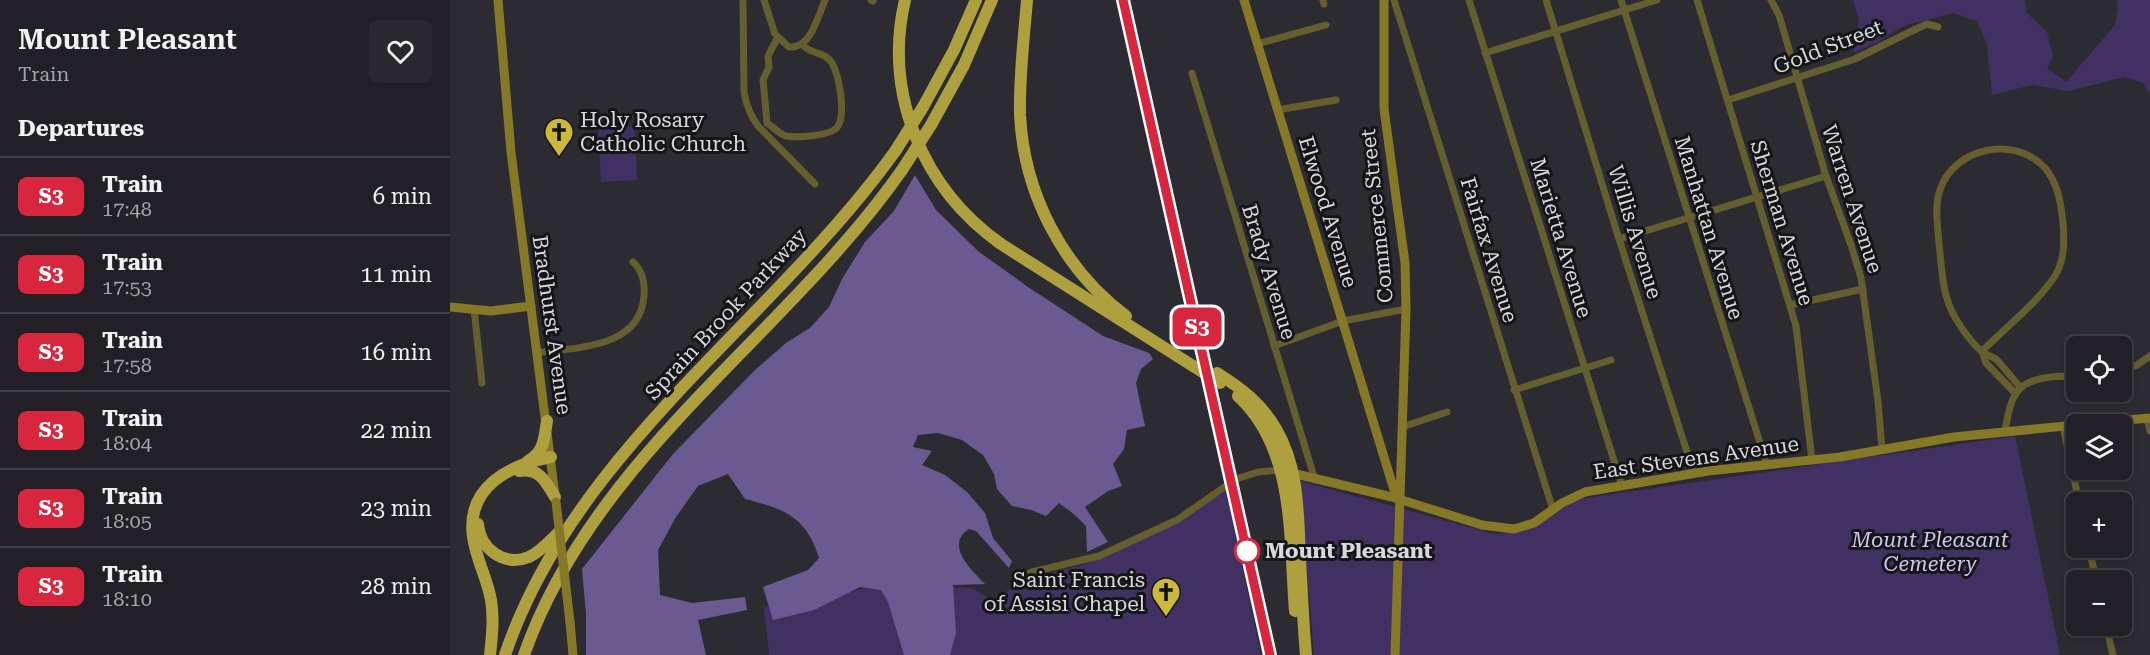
<!DOCTYPE html>
<meta charset="utf-8">
<style>
:root{--surface:#222026;--page:#2a282e;--text:#f1f3f6;--muted:#a2a3a7;--line:#3f3e43}
body{margin:0;font-family:"Roboto Serif",serif;background:var(--page);color:var(--text);height:100vh;display:flex;flex-direction:column;font-size:22px;white-space:nowrap}
*{box-sizing:border-box;margin:0}
p{font-size:20px;color:var(--muted)}
.icon{flex:none;width:33px;height:33px;fill:none;stroke:currentColor;stroke-width:2;stroke-linecap:round;stroke-linejoin:round}
.map{position:relative;flex:1;overflow:hidden}
.side{display:flex;flex-direction:column;background:var(--surface);width:450px}
.side>*{flex:none}
.badge{padding:0 12px;border-radius:9px;font-size:21px;line-height:39px}
.fabs{position:absolute;left:1616px;top:336px;display:grid;gap:12px}
.fabs a{display:grid;place-items:center;width:66px;height:66px;border-radius:9px;background:var(--surface);box-shadow:0 3px 9px #0003,0 0 0 2px var(--line);font-size:30px}
.map>.badge{position:absolute;translate:-50% -50%;box-shadow:0 0 0 3px #fff}
h2{padding:0 18px;font-size:22px;line-height:54px}
.round{display:grid;place-items:center;flex:none;width:63px;height:63px;border-radius:9px;background:var(--page)}
.summary{display:flex;align-items:center;justify-content:space-between;height:102px;padding:0 18px}
h1{font-size:28px;font-weight:600;line-height:45px}
ul{padding:0;list-style:none}
li{display:flex;align-items:center;gap:18px;height:78px;padding:0 18px;border-top:2px solid var(--line)}
li div{flex:1}
li b{display:block;font-size:22px}
li em{font-style:normal}
li .badge{min-width:66px;font-weight:700;text-align:center}
main{display:flex;flex:1;min-height:0}
.map>svg:first-child{display:block}
.green{fill:#413162}
.forest{fill:#6b5a92}
.lines{fill:none;stroke-linecap:round;stroke-linejoin:round}
.street{stroke:#655e2f;stroke-width:7}
.secondary{stroke:#857928;stroke-width:9}
.highway{stroke:#afa03f;stroke-width:12}
.rail{stroke:#a6a4aa;stroke-width:2;stroke-dasharray:8 8;stroke-linecap:butt}
.secondary-bridge{stroke:#857928;stroke-width:9}
.highway-bridge{stroke:#afa03f;stroke-width:12}
.line-casing{stroke:#fff;stroke-width:14}
.line{stroke:#d7263d;stroke-width:9}
.stop-dot{fill:#fff;stroke:#d7263d;stroke-width:3}
.labels{text-anchor:middle;dominant-baseline:central;stroke-width:6;stroke-linejoin:round;paint-order:stroke}
.street-label{font-size:21px;fill:#d9d8dd;stroke:#151417}
.poi-label{font-size:21px;fill:#d9d8dd;stroke:#151417;text-anchor:start}
.park-label{font-size:21px;font-style:italic;fill:#d0c3f5;stroke:#151417}
.stop-label{font-size:21px;font-weight:bold;fill:#d9d8dd;stroke:#151417;text-anchor:start}
</style>
<main>
<section class="side">
<div class="summary"><div><h1>Mount Pleasant</h1><p>Train</p></div><a class="round"><svg class="icon" aria-label="heart" viewBox="0 0 24 24"><path d="M12 20l-8-8c-3-5 5-10 8-4 3-6 11-1 8 4z"/></svg></a></div>
<h2>Departures</h2>
<ul>
<li><span class="badge" style="background:#d7263d;color:#fff">S3</span><div><b>Train</b><p>17:48</p></div><em>6 min</em></li>
<li><span class="badge" style="background:#d7263d;color:#fff">S3</span><div><b>Train</b><p>17:53</p></div><em>11 min</em></li>
<li><span class="badge" style="background:#d7263d;color:#fff">S3</span><div><b>Train</b><p>17:58</p></div><em>16 min</em></li>
<li><span class="badge" style="background:#d7263d;color:#fff">S3</span><div><b>Train</b><p>18:04</p></div><em>22 min</em></li>
<li><span class="badge" style="background:#d7263d;color:#fff">S3</span><div><b>Train</b><p>18:05</p></div><em>23 min</em></li>
<li><span class="badge" style="background:#d7263d;color:#fff">S3</span><div><b>Train</b><p>18:10</p></div><em>28 min</em></li>
</ul>
</section>
<div class="map">
<svg width="1700" height="655" viewBox="0 0 1700 655">
<rect width="100%" height="100%" fill="#2d2b32"/>
<g class="green">
<path d="M1403,0H1575L1577,13L1597,32L1603,56L1597,68L1616,82L1665,25L1668,7L1667,0H1700V95L1693,83L1674,77L1619,91L1582,85L1542,95L1537,45L1532,32L1526,21L1504,13L1453,26L1428,42L1403,53L1409,20Z"/>
<path d="M185,126L187,180L151,182L148,128Z"/>
<path d="M1565,436L1610,654L1607,655H864L850,481L1045,534L1077,530L1128,499Z"/>
<path d="M775,491L778,500L811,655H319L314,607L392,594L424,586L521,588L537,597H548L577,578L633,565L653,556Z"/>
</g>
<path class="forest" d="M465,175L486,210L528,251L578,287L653,336L699,353L703,359L691,369L686,383L695,426L677,430L674,449L663,464L672,486L658,491L635,507L658,542L637,552L636,526L625,515L609,503L596,516L581,510L562,506L547,489L544,474L533,455L512,440L488,433L468,435L463,447L482,451L472,465L495,475L517,492L535,513L543,538L562,561L559,568L526,531L519,529C494,545 522,571 535,584L503,585L506,633L500,655H454L438,602L431,590L410,587L364,610L323,620L313,587L358,570L369,558C356,516 334,509 295,499L278,474L248,486L226,517L208,550L210,595L242,603L295,597L297,610L248,620L256,655H136V614L132,569L223,454L305,370L336,343L360,328L379,307L392,279L415,242L444,211Z"/>
<g class="lines">
<g class="street">
<path d="M293,0L294,92C296,105 300,115 308,126L365,184"/>
<path d="M314,0L325,34L339,47C361,49 368,16 375,0"/>
<path d="M421,0L423,1"/>
<path d="M873,0L874,4"/>
<path d="M944,0L1103,510"/>
<path d="M1019,0L1172,486"/>
<path d="M1096,0L1168,236L1244,474"/>
<path d="M1171,0L1317,465"/>
<path d="M1247,0L1346,326L1362,460"/>
<path d="M1321,0L1329,15L1376,176L1401,245L1411,278L1428,401L1432,449"/>
<path d="M328,37L318,56L319,67L313,80L317,123C323,127 329,134 336,136C346,138 383,136 388,126C396,113 389,75 382,63C375,51 360,55 352,44"/>
<path d="M807,44L876,25"/>
<path d="M1035,53L1207,0"/>
<path d="M742,73L865,480"/>
<path d="M1278,100L1405,59L1468,28L1477,24L1488,27"/>
<path d="M827,110L886,100"/>
<path d="M1169,239L1376,176"/>
<path d="M1340,305L1413,289"/>
<path d="M24,309L32,383"/>
<path d="M824,346L893,321L956,309"/>
<path d="M1532,351C1552,331 1599,293 1609,268C1615,253 1614,239 1613,223C1611,204 1608,183 1595,168C1565,135 1504,147 1490,190C1484,207 1488,226 1489,244C1492,270 1492,296 1506,319C1512,329 1522,343 1531,351C1536,355 1542,356 1547,360C1555,369 1563,379 1571,388"/>
<path d="M1532,351L1536,363L1565,393"/>
<path d="M87,353C126,347 190,349 194,296C195,283 193,271 183,262"/>
<path d="M1671,371L1687,365L1700,356"/>
<path d="M1064,390L1161,360"/>
<path d="M1697,418L1700,431"/>
<path d="M1613,426L1629,502"/>
<path d="M952,427L997,412"/>
<path d="M1555,431C1557,419 1559,405 1565,395C1575,376 1607,376 1626,376"/>
<path d="M1639,548L1646,580"/>
<path d="M570,577L582,572L649,556L727,520L786,479L808,472L831,470"/>
<path d="M1656,626L1663,655"/>
</g>
<g class="secondary">
<path d="M48,0L61,152L105,495"/>
<path d="M794,0L945,493L951,500"/>
<path d="M934,0V109L955,263L956,309L945,655"/>
<path d="M0,307L41,311L81,306"/>
<path d="M1631,424L1700,418"/>
<path d="M838,472L942,497L1032,525L1064,529L1084,523L1112,503L1135,492L1258,471L1390,457L1504,437L1626,425"/>
<path d="M120,622L123,655"/>
</g>
<g class="highway">
<path d="M455,0C433,94 473,189 551,244L743,366"/>
<path d="M577,0C574,38 569,77 570,115C574,194 613,269 676,316"/>
<path d="M473,107L504,50L526,0"/>
<path d="M481,125L514,65L542,0"/>
<path d="M767,373C791,388 812,404 826,429C849,467 848,515 850,559C852,591 853,623 856,655"/>
<path d="M788,396C846,449 839,539 845,611"/>
<path d="M78,461C95,452 94,437 97,421"/>
<path d="M69,471C89,467 96,482 105,497"/>
<path d="M28,524C30,549 54,567 79,557C90,552 99,542 108,533"/>
<path d="M40,655C42,637 44,618 41,600C37,578 26,559 23,537C16,487 59,465 101,457"/>
<path d="M55,655C124,449 323,322 446,150"/>
<path d="M74,655C144,455 334,338 452,170"/>
</g>
<path class="rail" d="M669,0L817,655"/>
<path class="secondary-bridge" d="M106,502L120,622"/>
<g class="highway-bridge">
<path d="M446,150L473,107"/>
<path d="M452,170L481,125"/>
<path d="M743,366L770,383"/>
</g>
</g>
<g class="lines">
<g class="line-casing">
<path id="line" d="M673,0L820,655"/>
</g>
<use href="#line" class="line"/>
</g>
<defs>
<g id="church-pin" transform="scale(1.5)"><path d="M0 17L-7.5 6A9.5 9.5 0 1 1 7.5 6Z" fill="#ccb939" stroke="#151417"/><path d="M-1.2-6h2.4v3.5h3.3v2.4h-3.3V6h-2.4V-.1h-3.3v-2.4h3.3Z" fill="#111"/></g>
</defs>
<g fill-rule="evenodd">
<use href="#church-pin" x="109" y="132"/>
<use href="#church-pin" x="716" y="592"/>
</g>
<circle class="stop-dot" cx="797" cy="551" r="12"/>
<g class="labels">
<g class="street-label">
<text transform="translate(1378 47) rotate(-21)">Gold Street</text>
<text transform="translate(1402 199) rotate(72)">Warren Avenue</text>
<text transform="translate(878 212) rotate(73)">Elwood Avenue</text>
<text transform="translate(927 216) rotate(-96)">Commerce Street</text>
<text transform="translate(1332 223) rotate(73)">Sherman Avenue</text>
<text transform="translate(1259 228) rotate(73)">Manhattan Avenue</text>
<text transform="translate(1185 232) rotate(73)">Willis Avenue</text>
<text transform="translate(1111 238) rotate(73)">Marietta Avenue</text>
<text transform="translate(1039 250) rotate(73)">Fairfax Avenue</text>
<text transform="translate(819 272) rotate(73)">Brady Avenue</text>
<text transform="translate(276 314) rotate(-47)">Sprain Brook Parkway</text>
<text transform="translate(102 325) rotate(82)">Bradhurst Avenue</text>
<text transform="translate(1246 458) rotate(-8)">East Stevens Avenue</text>
</g>
<g class="poi-label">
<text x="130" y="120">Holy Rosary<tspan x="130" dy="24">Catholic Church</tspan></text>
<text x="695" y="580" text-anchor="end">Saint Francis<tspan x="695" dy="24">of Assisi Chapel</tspan></text>
</g>
<g class="park-label">
<text x="1480" y="540">Mount Pleasant<tspan x="1480" dy="24">Cemetery</tspan></text>
</g>
<g class="stop-label">
<text x="815" y="551">Mount Pleasant</text>
</g>
</g>
</svg>
<div class="fabs">
<a><svg class="icon" aria-label="locate" viewBox="0 0 24 24"><circle cx="12" cy="12" r="6"/><path d="M12 2v4M12 18v4M2 12h4M18 12h4"/></svg></a>
<a><svg class="icon" aria-label="layers" viewBox="0 0 24 24"><path d="M12 4l9 5-9 5-9-5zM3 14l9 5 9-5"/></svg></a>
<a>+</a>
<a>−</a>
</div>
<b class="badge" style="left:747px;top:327px;background:#d7263d;color:#fff">S3</b>
</div>
</main>
